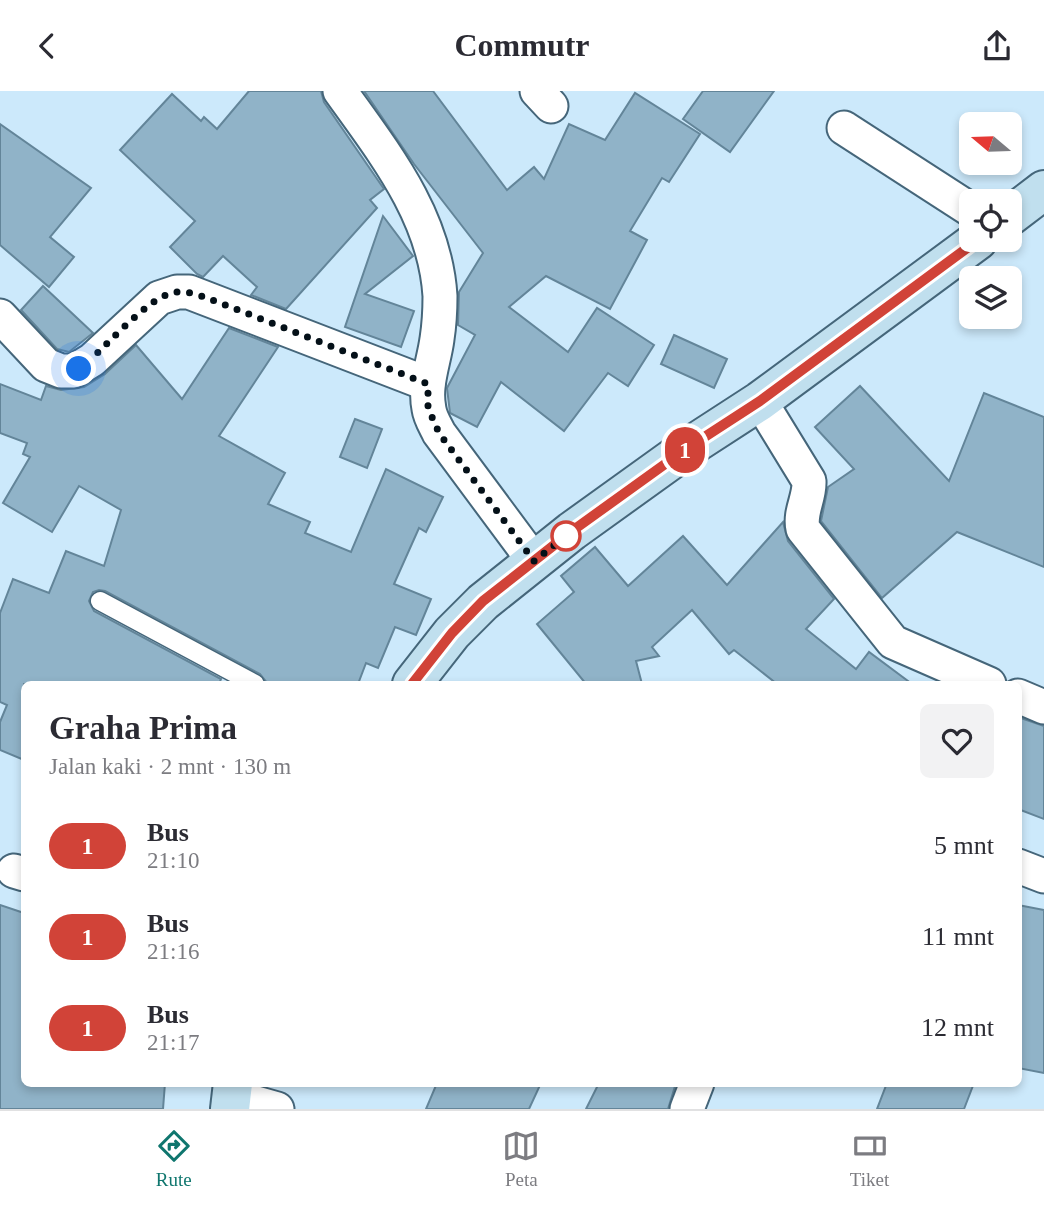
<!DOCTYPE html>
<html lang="id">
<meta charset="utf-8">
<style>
:root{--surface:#fff;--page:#f2f2f3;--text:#2b2b33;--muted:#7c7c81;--line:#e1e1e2;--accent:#0f766e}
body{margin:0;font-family:Georgia,serif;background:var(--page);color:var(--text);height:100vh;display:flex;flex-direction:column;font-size:26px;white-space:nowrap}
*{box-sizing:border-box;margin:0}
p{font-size:23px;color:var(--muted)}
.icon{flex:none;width:38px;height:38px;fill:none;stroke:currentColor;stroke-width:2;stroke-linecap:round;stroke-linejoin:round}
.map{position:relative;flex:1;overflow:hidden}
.sheet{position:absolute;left:21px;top:590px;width:1001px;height:406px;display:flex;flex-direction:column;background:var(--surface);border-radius:10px;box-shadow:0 4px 10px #0003}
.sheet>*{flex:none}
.badge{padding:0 14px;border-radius:23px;font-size:24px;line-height:46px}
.needle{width:46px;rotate:289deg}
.buttons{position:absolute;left:959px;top:21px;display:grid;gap:14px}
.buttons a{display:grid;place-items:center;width:63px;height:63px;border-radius:10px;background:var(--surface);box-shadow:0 4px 10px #0003;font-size:35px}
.you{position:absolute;width:35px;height:35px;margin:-18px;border:5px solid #fff;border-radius:50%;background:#1a73e8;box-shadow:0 0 0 10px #1a73e833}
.map>.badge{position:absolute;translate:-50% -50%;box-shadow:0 0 0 4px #fff}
.round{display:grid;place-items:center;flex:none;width:74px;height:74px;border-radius:10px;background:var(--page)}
.headline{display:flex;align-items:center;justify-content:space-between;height:119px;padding:0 28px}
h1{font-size:33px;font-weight:700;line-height:52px}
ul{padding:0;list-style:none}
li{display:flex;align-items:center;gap:21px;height:91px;padding:0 28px}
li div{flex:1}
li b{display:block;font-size:26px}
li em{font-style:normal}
li .badge{min-width:77px;font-weight:700;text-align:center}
header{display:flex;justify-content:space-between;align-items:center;height:91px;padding:0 28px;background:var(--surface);font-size:32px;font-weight:700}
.tabs{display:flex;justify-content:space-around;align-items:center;height:98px;border-top:2px solid var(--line);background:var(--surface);font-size:19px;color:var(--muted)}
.tabs a{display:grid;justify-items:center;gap:4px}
.tabs .active{color:var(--accent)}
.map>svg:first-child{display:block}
.building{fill:#90b3c8;stroke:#638599;stroke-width:2}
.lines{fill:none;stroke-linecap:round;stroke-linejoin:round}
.service-casing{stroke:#45667a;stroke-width:21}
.minor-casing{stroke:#45667a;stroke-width:37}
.secondary-casing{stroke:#45667a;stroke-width:42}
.service{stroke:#fff;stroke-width:18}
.minor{stroke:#fff;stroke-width:33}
.secondary{stroke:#c0dfee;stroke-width:38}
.line-casing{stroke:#fff;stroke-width:16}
.line{stroke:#d14338;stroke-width:10}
.walk{stroke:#041018;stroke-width:7;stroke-dasharray:0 12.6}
.stop-dot{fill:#fff;stroke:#d14338;stroke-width:3.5}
</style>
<header><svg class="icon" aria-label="back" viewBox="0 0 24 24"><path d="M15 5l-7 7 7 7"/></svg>Commutr<svg class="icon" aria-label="share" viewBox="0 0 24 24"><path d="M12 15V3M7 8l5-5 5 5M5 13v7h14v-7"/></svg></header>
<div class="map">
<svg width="1044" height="1018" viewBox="0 0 1044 1018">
<rect width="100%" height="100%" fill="#cce9fb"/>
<g class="building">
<path d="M249,0H321L324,11L384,98L370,109L377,117L286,218L251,204L257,196L223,165L203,186L197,183L170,156L195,130L120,59L172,3L201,30L204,26L217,38Z"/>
<path d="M364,0H433L507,99L534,76L544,88L569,33L605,49L635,2L700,43L669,91L662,87L630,140L647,149L610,218L546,185L509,216L568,261L597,217L654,254L628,295L608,282L564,340L501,291L477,336L450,322L447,297L475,244L458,234L459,201L483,162L414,73Z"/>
<path d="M703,0H774L730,61L683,28Z"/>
<path d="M0,33L91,97L50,146L74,166L49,196L0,154Z"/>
<path d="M383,125L413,165L365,203L414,220L401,256L345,236Z"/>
<path d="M43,195L93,242L69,261L57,258L21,219Z"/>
<path d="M229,237L278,256L219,345L285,382L268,413L310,431L305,442L351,461L386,378L443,406L426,441L419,437L394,493L431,508L416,544L395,536L378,577L366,572L358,593H268L260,583L105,500L99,499L93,501L89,510L94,520L221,588L219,593H24V669L0,659V631L7,614L0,611V522L13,488L49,502L66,460L104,475L121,419L79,395L52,441L3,412L30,366L23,363L27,352L0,342V293L41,309L46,295L61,299L84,296L105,283L136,254L182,308Z"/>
<path d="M674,244L727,268L714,297L661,273Z"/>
<path d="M860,295L949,390L984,302L1044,326V476L957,441L882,507L821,430L828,396L854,378L815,336Z"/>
<path d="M355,328L382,338L367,377L340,366Z"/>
<path d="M783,431L788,450L834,508L806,538L856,578L869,561L912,593H777L734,559L729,563L692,519L652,556L659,565L636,570L642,593H586L537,533L574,501L561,485L595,456L628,495L683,445L727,494Z"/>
<path d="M1018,626L1044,635V728L1018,718Z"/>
<path d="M0,814L24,822V992H165L163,1018H0Z"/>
<path d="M1018,814L1044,819V982L1018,977Z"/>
<path d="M437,992H541L529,1018H426Z"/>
<path d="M599,992H676L668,1018H586Z"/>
<path d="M887,992H974L964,1018H877Z"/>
</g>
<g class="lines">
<g class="service-casing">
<path id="service" d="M100,510L255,593"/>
</g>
<g class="minor-casing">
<g id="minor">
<path d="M340,0C385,63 435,125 440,205C440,219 439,235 437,248C434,271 424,294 429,318C430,326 435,334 439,342L534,470"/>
<path d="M537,0L551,15"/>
<path d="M844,37L971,119"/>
<path d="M0,225L46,274L61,280H74L92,269L159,207L177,201H189L428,293"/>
<path d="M760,310L809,390C810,407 799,421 803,438L893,551L989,593"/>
<path d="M1018,605L1044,616"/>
<path d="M1018,775L1044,785"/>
<path d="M14,780L24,783"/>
<path d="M231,1005L277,1018"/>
<path d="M687,1018L697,992"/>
</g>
</g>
<g class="secondary-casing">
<g id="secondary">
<path d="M1010,125L1044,99"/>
<path d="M412,593L452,542L483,511L572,440L686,358L760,310L978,149"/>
<path d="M230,1018L233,992"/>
</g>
</g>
<use href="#service" class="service"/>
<use href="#minor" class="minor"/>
<use href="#secondary" class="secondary"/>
</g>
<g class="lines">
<g class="line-casing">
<path id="line" d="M412,593L452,542L483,510L572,440L686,358L760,310L978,149"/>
</g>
<use href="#line" class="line"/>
<path class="walk" d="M79,278C104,260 149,202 178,201C189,200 200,205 210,208L428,293V317L439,342L534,470L566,445"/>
</g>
<circle class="stop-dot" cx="566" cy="445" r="14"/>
</svg>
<div class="buttons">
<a><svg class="needle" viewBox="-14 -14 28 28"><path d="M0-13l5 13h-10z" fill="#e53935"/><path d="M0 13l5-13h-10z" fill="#7c7c81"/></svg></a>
<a><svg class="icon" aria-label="locate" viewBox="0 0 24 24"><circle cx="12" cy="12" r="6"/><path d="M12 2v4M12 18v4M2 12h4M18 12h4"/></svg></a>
<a><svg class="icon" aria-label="layers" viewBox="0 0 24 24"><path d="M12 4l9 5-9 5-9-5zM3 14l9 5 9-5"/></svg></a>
</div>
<div class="you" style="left:79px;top:278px"></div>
<b class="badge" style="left:685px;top:359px;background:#d14338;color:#fff">1</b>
<section class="sheet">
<div class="headline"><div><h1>Graha Prima</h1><p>Jalan kaki · 2 mnt · 130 m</p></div><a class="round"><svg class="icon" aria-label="heart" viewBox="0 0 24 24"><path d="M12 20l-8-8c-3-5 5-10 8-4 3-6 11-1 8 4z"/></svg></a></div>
<ul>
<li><span class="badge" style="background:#d14338;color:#fff">1</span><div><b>Bus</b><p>21:10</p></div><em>5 mnt</em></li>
<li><span class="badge" style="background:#d14338;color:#fff">1</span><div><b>Bus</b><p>21:16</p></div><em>11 mnt</em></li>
<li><span class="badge" style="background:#d14338;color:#fff">1</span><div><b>Bus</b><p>21:17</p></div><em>12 mnt</em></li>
</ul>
</section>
</div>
<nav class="tabs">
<a class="active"><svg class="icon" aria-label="directions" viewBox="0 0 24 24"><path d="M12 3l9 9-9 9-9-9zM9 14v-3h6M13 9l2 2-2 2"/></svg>Rute</a>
<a><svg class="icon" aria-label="map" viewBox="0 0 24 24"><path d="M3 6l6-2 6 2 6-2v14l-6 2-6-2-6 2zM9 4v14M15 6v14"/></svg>Peta</a>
<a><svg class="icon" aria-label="tickets" viewBox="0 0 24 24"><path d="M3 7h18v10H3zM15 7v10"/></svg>Tiket</a>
</nav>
